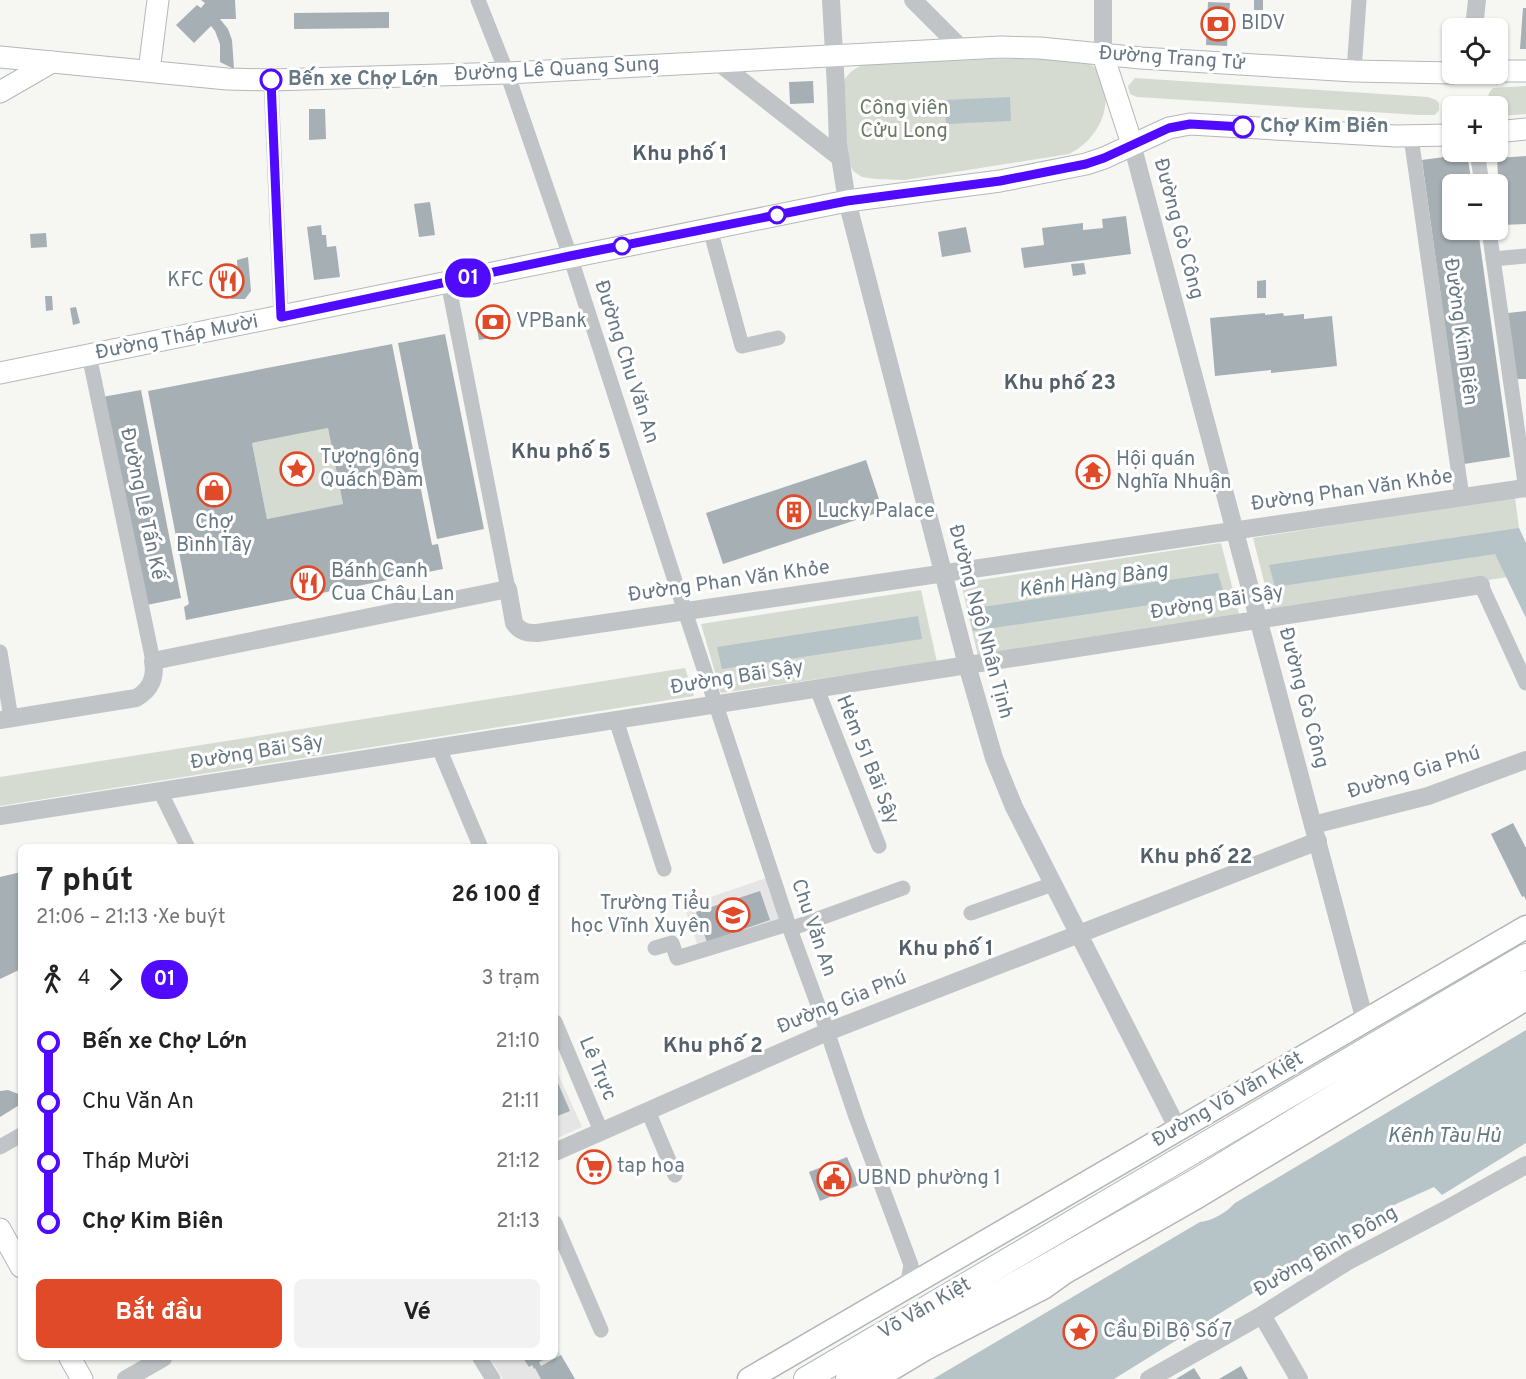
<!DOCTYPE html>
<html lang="vi">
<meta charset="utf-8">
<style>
:root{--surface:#fff;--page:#f2f2f2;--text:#222;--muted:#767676;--accent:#e14a29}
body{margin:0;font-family:Overpass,sans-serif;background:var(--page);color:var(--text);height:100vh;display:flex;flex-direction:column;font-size:22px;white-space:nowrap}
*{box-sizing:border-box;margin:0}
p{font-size:20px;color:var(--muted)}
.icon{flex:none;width:33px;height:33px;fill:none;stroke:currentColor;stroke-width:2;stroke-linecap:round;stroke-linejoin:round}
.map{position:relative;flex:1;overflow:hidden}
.side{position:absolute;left:18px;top:844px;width:540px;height:516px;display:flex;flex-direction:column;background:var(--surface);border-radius:9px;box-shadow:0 2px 4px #0004}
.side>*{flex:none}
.badge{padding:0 12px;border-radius:20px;font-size:21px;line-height:39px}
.controls{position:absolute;left:1442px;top:18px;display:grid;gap:12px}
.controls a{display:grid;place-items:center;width:66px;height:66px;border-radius:9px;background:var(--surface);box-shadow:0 2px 4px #0004;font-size:30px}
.map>.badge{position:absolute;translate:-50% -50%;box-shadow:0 0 0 3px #fff}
.legs{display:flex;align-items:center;gap:9px;height:66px;padding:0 18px;font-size:20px}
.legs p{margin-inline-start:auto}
.summary{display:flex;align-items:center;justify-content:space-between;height:102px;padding:0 18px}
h1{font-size:33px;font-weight:700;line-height:45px}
.primary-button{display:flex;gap:12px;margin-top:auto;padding:12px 18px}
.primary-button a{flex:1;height:69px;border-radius:9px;background:var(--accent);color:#fff;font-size:24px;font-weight:700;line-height:69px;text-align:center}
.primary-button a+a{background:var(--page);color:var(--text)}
ul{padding:0 18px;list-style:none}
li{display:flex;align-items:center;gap:21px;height:60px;font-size:22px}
li i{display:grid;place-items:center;width:9px;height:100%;margin:0 8px;background:currentColor}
li i::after{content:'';width:15px;height:15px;margin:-8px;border:4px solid;border-radius:50%;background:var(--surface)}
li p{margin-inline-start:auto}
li:first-child i{background:linear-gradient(#0000 50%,currentColor 0)}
li:last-child i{background:linear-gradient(currentColor 50%,#0000 0)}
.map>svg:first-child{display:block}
.built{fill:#e4e5e4}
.green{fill:#d6dbd2}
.water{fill:#b6c3c7}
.building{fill:#a6afb4;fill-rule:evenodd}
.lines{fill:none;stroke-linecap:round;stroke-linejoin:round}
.secondary-casing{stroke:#b2b8bc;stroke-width:23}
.primary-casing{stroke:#b1b6ba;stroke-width:25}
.trunk-casing{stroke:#b3b7ba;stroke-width:26}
.minor{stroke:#c0c4c7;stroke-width:15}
.tertiary{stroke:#c0c4c7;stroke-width:18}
.secondary{stroke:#fff;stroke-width:21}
.primary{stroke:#fff;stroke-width:22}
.trunk{stroke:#fff;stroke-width:24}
.line-1-casing{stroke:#fff;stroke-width:14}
.line-1{stroke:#4f0aff;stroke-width:9}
.stop-1-dot{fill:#fff;stroke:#4f0aff;stroke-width:3}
.labels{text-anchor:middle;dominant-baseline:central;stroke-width:6;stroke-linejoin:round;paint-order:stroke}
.poi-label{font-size:20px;fill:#667884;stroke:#fff;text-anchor:start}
.street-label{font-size:20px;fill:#667884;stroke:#fff}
.stop-label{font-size:20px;font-weight:bold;fill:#667884;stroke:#fff;text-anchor:start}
.park-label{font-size:20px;fill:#6a7b64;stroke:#fff}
.neighbourhood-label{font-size:21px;font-weight:bold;fill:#536069;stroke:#fff}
.water-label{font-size:21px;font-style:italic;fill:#617980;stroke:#fff}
</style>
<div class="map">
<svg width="1526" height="1379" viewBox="0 0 1526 1379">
<rect width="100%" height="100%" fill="#f6f6f3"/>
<g class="built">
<path d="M766,878L782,925L700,952L684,906Z"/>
<path d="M555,1067L582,1127L555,1139Z"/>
<path d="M555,1345L575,1379H503L490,1358H555Z"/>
</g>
<g class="green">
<path d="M1063,58C1075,59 1090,60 1098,71C1099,74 1100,77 1101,80C1102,84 1105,89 1105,93C1109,118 1091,144 1069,154L905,180L875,179L862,177L853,171L844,152L843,83C850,68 863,64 878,61Z"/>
<path d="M1135,78L1428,97L1436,100L1439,103V110L1435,115H1419L1137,97L1130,94L1128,86Z"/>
<path d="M1526,86V114L1499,116L1497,115V106H1490C1487,99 1487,94 1493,88Z"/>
<path d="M328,428L343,504L267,519L252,443Z"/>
<path d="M1515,497L1519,528L1496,554L1508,577L1272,613L1253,538Z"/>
<path d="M1221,543L1240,618L978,656L961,583Z"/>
<path d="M921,590L937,662L721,693L701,624Z"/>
<path d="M685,668L694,696L0,806V777Z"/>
</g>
<g class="water">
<path d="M1010,97L1011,121L946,124L944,100Z"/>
<path d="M1519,528L1526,543V618L1495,554L1275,587L1269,565Z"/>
<path d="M1218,573L1224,594L973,631L968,609Z"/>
<path d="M918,616L922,639L722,669L717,647Z"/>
<path d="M1526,1030V1143L1442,1195L1434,1187L1396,1204L1114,1379H933L1200,1222C1212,1221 1227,1212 1235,1203Z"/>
</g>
<g class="building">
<path d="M201,0H235L236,19H220L228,29L232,40L234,69L220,62V44L215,31L211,26L194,43L176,25L197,5L201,8L205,3Z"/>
<rect x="1254" y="0" width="9" height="10"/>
<path d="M1208,2L1230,3L1227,46L1206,45Z"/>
<path d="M1523,8H1526V49H1520Z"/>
<path d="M389,12V28L294,29V13Z"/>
<path d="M813,81L814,103L790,104L789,82Z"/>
<path d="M309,109H325L326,139L309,140Z"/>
<path d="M1467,154L1472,184H1452V230H1478L1510,457L1464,464L1422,160Z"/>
<path d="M1526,156V224L1501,225L1497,158Z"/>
<path d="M430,202L435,235L419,237L414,204Z"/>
<path d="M1126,216L1131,254L1024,268L1021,248L1044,245L1042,228L1083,223V230L1103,228L1102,219Z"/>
<path d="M321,225L322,235H326L327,247L336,246L340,277L314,280L307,227Z"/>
<path d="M966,227L971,252L942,257L938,232Z"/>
<path d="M46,233L47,247L31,248L30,234Z"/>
<path d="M248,257L251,291L245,299H231L229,289L238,283L237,260Z"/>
<path d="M1084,263L1086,274L1073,276L1071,264Z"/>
<path d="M1266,280V298H1257V281Z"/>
<path d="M45,296H52L53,310L46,311Z"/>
<path d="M76,307L80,323L73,325L70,308Z"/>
<path d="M1526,311V379H1517L1508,313Z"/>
<path d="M502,312L506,335L479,340L477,329L487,314Z"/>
<path d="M1265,313V315L1283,313L1284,316L1304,314V319L1332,316L1337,366L1271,373V370L1215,376L1210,318Z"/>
<path d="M445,334L484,529L437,539L398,343Z"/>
<path d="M392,344L432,545L438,544L443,569L186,620L184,607L189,604L148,391ZM328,428L343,504L267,519L252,443Z"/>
<path d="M141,390L181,598L142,606L102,397Z"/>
<path d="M866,460L883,511L723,564L706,513Z"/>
<path d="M1513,823L1526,848V900L1524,896L1522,897L1491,834Z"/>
<path d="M21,872V969L0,979V877Z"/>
<path d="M760,891L770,920L707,942L696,912Z"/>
<path d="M555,1076L570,1111L555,1117Z"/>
<path d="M8,1090L21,1095V1104L0,1117V1091Z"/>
<path d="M847,1157L859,1185L820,1201L809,1172Z"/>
<path d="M561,1355L575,1379H541L535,1368L534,1369L532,1365L529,1367L523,1358H547L539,1362L541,1366Z"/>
<path d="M1241,1366L1248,1379H1219Z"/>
<path d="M1194,1368L1201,1379H1176Z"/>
</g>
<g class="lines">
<g class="secondary-casing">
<g id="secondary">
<path d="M1103,55L1132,144"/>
<path d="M0,57L227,79L271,80L507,73L1001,47L1040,48L1141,58L1354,71L1452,73"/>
<path d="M149,71L158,0"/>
<path d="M1497,71H1526"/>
<path d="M0,92L52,62"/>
<path d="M1497,132L1526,129"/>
<path d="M0,373L847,201L1000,181L1086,164L1104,158L1169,128L1190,124L1396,136L1452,135"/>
<path d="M0,1229L21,1267"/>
<path d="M70,1358L82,1379"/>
</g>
</g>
<g class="primary-casing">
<g id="primary">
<path d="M749,1379L1526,927"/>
<path d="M875,1379L925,1349L1043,1288L1064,1273L1192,1200L1526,999"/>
</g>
</g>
<g class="trunk-casing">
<g id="trunk">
<path d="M806,1379L1526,956"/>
<path d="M848,1379L1198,1180L1436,1034L1526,983"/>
</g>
</g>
<g class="minor">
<path d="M478,0L507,73L570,256L678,590L790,929L822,1016L856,1117L911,1265L907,1286"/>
<path d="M1354,71L1359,0"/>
<path d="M271,80L281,317"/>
<path d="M1411,137L1462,497"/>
<path d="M1477,152L1482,184"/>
<path d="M710,229L742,346L778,338"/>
<path d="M1489,230L1526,490"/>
<path d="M1493,259L1526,256"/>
<path d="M448,282L508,589"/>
<path d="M89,355L153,661"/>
<path d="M1481,585L1526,683"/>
<path d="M0,652L11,718"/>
<path d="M817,689L879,846"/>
<path d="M616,720L664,869"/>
<path d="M439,748L481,848"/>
<path d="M160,791L188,848"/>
<path d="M971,913L1053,884"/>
<path d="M790,929L903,888"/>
<path d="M655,948L672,943L677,958L788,924"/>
<path d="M555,1022L601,1131"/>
<path d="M648,1111L675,1175"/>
<path d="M0,1147L21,1135"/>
<path d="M555,1223L601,1330"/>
<path d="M480,1358L493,1379"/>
</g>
<g class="tertiary">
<path d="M831,0L836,88L838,144L847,201L967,665L994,758L1014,807L1178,1129"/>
<path d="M913,0L962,49"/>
<path d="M1103,0V55"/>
<path d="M1474,28L1477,0"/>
<path d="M718,62L839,157"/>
<path d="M1132,144L1365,1021"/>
<path d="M0,720L136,698C151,690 156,677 153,661L508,589L514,623C520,632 527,633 537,633L1525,488"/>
<path d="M0,816L1481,585"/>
<path d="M1313,825L1428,796L1526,760"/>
<path d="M555,1152L827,1032L1318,841"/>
<path d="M1262,1315L1299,1379"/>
<path d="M126,1379L163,1358"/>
<path d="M1149,1379L1262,1315L1348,1261L1445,1210L1526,1165"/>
</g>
<use href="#secondary" class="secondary"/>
<use href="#primary" class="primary"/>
<use href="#trunk" class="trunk"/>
</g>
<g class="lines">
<g class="line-1-casing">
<path id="line-1" d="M271,80L281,317L570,256L847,201L1000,181L1086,164L1104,158L1169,128L1190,124L1243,127"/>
</g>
<use href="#line-1" class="line-1"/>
</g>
<defs>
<g id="bank-ring" transform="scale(1.725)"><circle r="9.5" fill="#fff" stroke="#e14a29" stroke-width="1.5"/><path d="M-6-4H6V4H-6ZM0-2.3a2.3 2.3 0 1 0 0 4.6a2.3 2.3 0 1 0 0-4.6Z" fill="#e14a29"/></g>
<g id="restaurant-ring" transform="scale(1.725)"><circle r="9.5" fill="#fff" stroke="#e14a29" stroke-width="1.5"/><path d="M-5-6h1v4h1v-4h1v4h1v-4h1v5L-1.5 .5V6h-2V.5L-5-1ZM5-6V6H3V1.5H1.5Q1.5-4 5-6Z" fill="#e14a29"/></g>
<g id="sight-ring" transform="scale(1.725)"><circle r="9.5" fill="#fff" stroke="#e14a29" stroke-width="1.5"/><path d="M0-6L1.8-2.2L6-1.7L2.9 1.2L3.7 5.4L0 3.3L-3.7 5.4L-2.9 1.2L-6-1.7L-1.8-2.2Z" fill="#e14a29"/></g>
<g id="temple-ring" transform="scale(1.725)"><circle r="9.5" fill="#fff" stroke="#e14a29" stroke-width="1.5"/><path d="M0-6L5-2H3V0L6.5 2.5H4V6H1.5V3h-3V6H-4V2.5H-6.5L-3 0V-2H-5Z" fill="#e14a29"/></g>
<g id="shop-ring" transform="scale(1.725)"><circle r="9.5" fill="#fff" stroke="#e14a29" stroke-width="1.5"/><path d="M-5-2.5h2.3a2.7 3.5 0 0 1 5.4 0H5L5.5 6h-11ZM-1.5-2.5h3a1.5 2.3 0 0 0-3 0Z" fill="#e14a29"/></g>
<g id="building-ring" transform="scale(1.725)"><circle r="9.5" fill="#fff" stroke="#e14a29" stroke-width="1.5"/><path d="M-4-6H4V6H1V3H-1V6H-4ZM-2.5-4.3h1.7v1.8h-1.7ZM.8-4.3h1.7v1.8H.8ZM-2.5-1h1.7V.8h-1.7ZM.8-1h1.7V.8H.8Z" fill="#e14a29"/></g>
<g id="school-ring" transform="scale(1.725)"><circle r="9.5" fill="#fff" stroke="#e14a29" stroke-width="1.5"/><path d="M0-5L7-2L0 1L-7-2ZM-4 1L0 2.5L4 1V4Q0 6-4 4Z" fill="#e14a29"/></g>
<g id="supermarket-ring" transform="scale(1.725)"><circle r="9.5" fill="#fff" stroke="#e14a29" stroke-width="1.5"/><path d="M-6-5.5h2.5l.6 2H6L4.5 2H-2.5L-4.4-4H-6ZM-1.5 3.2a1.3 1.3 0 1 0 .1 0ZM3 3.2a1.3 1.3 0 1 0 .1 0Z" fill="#e14a29"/></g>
<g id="civic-ring" transform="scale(1.725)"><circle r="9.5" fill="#fff" stroke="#e14a29" stroke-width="1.5"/><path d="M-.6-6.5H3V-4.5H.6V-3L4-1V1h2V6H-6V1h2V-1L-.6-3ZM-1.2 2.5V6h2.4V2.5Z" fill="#e14a29"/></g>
</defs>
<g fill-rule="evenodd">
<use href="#bank-ring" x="1218" y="24"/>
<use href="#restaurant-ring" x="227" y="281"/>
<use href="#bank-ring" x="493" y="322"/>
<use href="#sight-ring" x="297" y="469"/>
<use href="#temple-ring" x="1093" y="472"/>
<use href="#shop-ring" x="214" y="490"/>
<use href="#building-ring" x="794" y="512"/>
<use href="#restaurant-ring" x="308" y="583"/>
<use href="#school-ring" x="733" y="915"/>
<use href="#supermarket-ring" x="594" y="1167"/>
<use href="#civic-ring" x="834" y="1179"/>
<use href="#sight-ring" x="1080" y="1332"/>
</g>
<g class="stop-1-dot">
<circle cx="271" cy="80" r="10"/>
<circle cx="1243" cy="127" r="10"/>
<circle cx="777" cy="215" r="8"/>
<circle cx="622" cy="246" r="8"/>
</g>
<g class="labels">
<g class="poi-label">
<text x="1241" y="24">BIDV</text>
<text x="204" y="281" text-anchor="end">KFC</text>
<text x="516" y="322">VPBank</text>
<text x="320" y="458">Tượng ông<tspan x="320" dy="23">Quách Đàm</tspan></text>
<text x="1116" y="460">Hội quán<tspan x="1116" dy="23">Nghĩa Nhuận</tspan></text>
<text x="817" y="512">Lucky Palace</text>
<text x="214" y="523" text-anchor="middle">Chợ<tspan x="214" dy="23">Bình Tây</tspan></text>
<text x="331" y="572">Bánh Canh<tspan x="331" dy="23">Cua Châu Lan</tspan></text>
<text x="710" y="904" text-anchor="end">Trường Tiểu<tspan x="710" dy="23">học Vĩnh Xuyên</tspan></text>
<text x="617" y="1167">tap hoa</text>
<text x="857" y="1179">UBND phường 1</text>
<text x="1103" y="1332">Cầu Đi Bộ Số 7</text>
</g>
<g class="street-label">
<text transform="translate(1172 59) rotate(4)">Đường Trang Tử</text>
<text transform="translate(557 70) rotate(-3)">Đường Lê Quang Sung</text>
<text transform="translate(1178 229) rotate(75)">Đường Gò Công</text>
<text transform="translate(1460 332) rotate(82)">Đường Kim Biên</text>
<text transform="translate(177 338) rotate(-11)">Đường Tháp Mười</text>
<text transform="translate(626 362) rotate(72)">Đường Chu Văn An</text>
<text transform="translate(1352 491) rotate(-8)">Đường Phan Văn Khỏe</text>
<text transform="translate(142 504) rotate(78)">Đường Lê Tấn Kế</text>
<text transform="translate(729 582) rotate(-8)">Đường Phan Văn Khỏe</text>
<text transform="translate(1217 603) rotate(-9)">Đường Bãi Sậy</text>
<text transform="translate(980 622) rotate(75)">Đường Ngô Nhân Tịnh</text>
<text transform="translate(737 678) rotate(-9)">Đường Bãi Sậy</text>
<text transform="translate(1303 698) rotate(75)">Đường Gò Công</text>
<text transform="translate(257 753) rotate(-9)">Đường Bãi Sậy</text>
<text transform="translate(867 760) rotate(68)">Hẻm 51 Bãi Sậy</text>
<text transform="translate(1414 773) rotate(-17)">Đường Gia Phú</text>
<text transform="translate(813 928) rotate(71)">Chu Văn An</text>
<text transform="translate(842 1003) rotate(-22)">Đường Gia Phú</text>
<text transform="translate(597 1069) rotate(67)">Lê Trực</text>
<text transform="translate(1228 1100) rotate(-30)">Đường Võ Văn Kiệt</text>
<text transform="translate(1326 1252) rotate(-30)">Đường Bình Đông</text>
<text transform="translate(925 1309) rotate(-30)">Võ Văn Kiệt</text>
</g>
<g class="stop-label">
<text x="288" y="80">Bến xe Chợ Lớn</text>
<text x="1260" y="127">Chợ Kim Biên</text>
</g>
<g class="park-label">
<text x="904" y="109">Công viên<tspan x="904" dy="23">Cửu Long</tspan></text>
</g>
<g class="neighbourhood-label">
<text x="680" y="154">Khu phố 1</text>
<text x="1060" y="383">Khu phố 23</text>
<text x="561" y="452">Khu phố 5</text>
<text x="1196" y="857">Khu phố 22</text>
<text x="946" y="949">Khu phố 1</text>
<text x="713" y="1046">Khu phố 2</text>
</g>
<g class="water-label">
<text transform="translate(1093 581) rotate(-8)">Kênh Hàng Bàng</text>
<text x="1444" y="1136">Kênh Tàu Hủ</text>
</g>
</g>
</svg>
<div class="controls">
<a><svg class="icon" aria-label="locate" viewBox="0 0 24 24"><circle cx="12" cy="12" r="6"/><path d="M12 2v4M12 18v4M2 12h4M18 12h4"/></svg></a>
<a>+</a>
<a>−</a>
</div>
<b class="badge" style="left:468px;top:278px;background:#4f0aff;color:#fff">01</b>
<section class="side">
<div class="summary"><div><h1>7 phút</h1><p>21:06 – 21:13 · Xe buýt</p></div><b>26 100 ₫</b></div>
<div class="legs"><svg class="icon" aria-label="walk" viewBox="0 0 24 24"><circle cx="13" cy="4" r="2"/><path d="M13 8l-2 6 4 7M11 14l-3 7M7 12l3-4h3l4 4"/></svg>4<svg class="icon" aria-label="forward" viewBox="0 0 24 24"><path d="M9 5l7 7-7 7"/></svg><b class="badge" style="background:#4f0aff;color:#fff">01</b><p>3 trạm</p></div>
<ul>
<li><i style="color:#4f0aff"></i><b>Bến xe Chợ Lớn</b><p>21:10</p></li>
<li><i style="color:#4f0aff"></i><span>Chu Văn An</span><p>21:11</p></li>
<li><i style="color:#4f0aff"></i><span>Tháp Mười</span><p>21:12</p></li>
<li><i style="color:#4f0aff"></i><b>Chợ Kim Biên</b><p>21:13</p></li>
</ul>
<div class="primary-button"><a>Bắt đầu</a><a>Vé</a></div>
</section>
</div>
